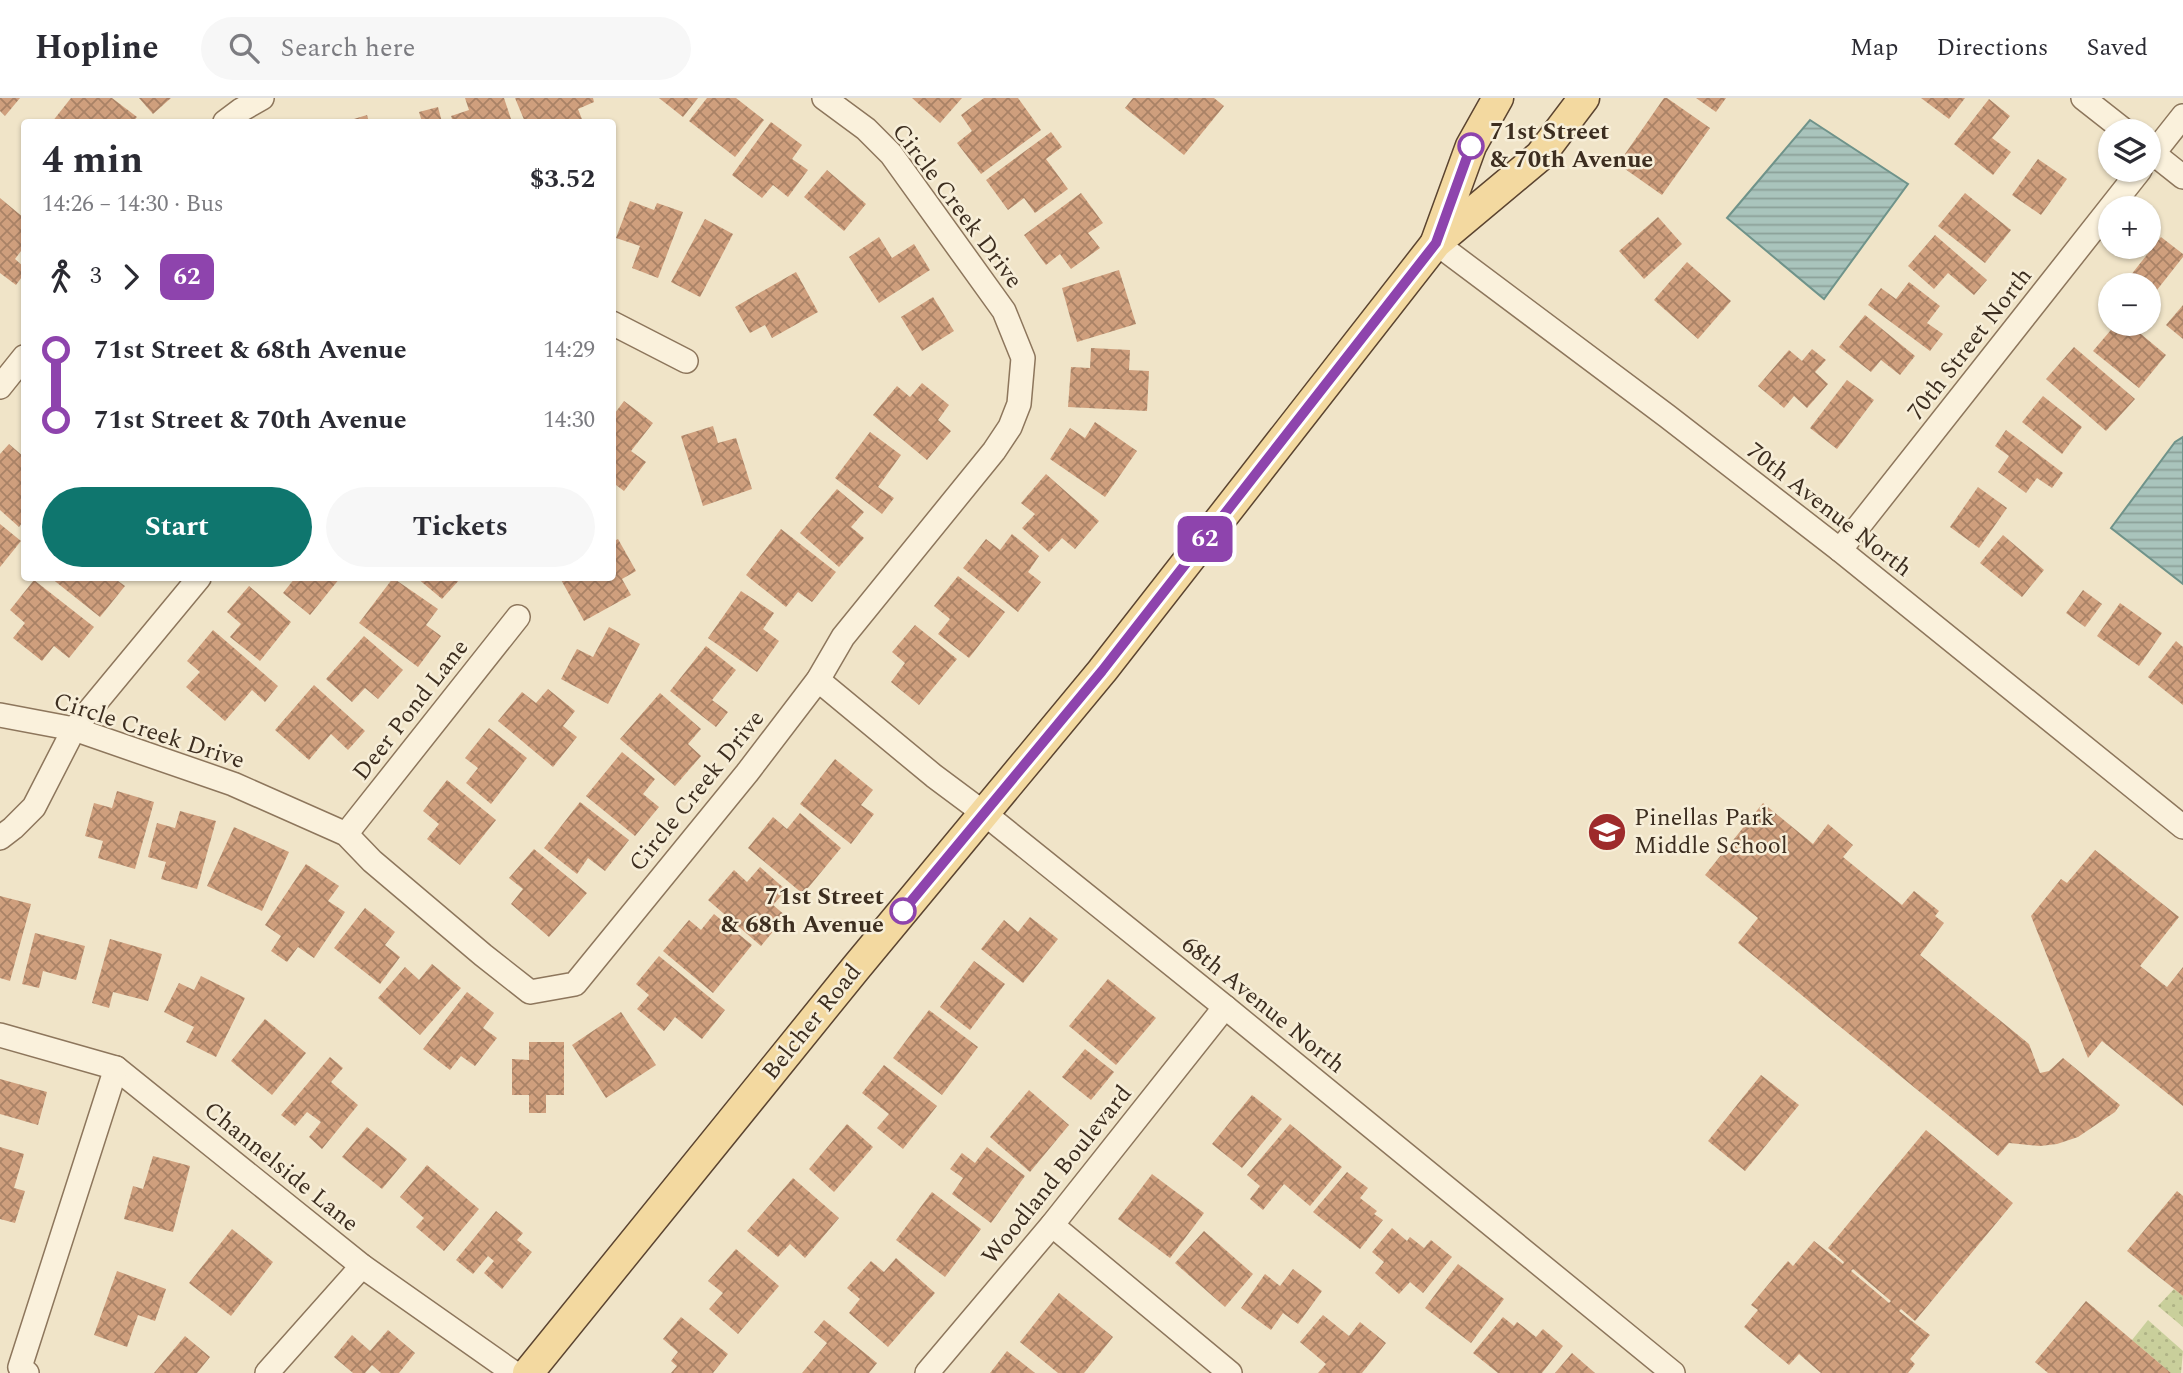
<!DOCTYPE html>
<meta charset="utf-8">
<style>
:root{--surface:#fff;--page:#f7f7f7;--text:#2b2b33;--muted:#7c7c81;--line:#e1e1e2;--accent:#0f766e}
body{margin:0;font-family:Spectral,serif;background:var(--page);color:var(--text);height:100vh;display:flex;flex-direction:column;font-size:26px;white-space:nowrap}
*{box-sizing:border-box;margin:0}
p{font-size:23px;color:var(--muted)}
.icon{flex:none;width:38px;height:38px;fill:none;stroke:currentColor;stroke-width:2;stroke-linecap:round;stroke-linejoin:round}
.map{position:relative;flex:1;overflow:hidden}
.panel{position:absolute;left:21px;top:21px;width:595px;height:462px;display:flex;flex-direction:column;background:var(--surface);border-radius:7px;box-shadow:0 2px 5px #0004}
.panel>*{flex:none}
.badge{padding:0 14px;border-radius:10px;font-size:24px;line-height:46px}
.fabs{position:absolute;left:2098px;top:21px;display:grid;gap:14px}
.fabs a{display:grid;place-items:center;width:63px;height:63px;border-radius:50%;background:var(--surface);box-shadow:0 2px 5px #0004;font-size:35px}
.map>.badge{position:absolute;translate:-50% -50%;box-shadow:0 0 0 4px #fff}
.legs{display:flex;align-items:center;gap:10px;height:77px;padding:0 21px;font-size:23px}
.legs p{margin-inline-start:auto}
.head{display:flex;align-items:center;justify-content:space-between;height:119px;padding:0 21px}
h1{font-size:38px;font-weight:700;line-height:52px}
.cta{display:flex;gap:14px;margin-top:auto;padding:14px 21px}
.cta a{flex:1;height:80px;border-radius:42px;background:var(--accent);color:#fff;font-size:28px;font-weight:700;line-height:80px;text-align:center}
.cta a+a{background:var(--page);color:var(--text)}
ul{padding:0 21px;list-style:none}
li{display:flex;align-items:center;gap:24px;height:70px;font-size:26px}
li i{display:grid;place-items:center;width:10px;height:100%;margin:0 9px;background:currentColor}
li i::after{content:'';width:18px;height:18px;margin:-9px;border:5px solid;border-radius:50%;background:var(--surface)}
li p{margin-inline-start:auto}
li:first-child i{background:linear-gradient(#0000 50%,currentColor 0)}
li:last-child i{background:linear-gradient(currentColor 50%,#0000 0)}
header{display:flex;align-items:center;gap:42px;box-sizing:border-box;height:98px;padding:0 35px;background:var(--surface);border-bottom:2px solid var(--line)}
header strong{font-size:33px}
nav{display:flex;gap:38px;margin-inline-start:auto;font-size:24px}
.search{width:490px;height:63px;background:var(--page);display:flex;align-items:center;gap:18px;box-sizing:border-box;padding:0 24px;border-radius:38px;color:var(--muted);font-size:26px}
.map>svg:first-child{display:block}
.grass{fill:url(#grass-dots)}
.water{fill:url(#water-rules);stroke:#6f938a;stroke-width:2}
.building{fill:url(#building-cross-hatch);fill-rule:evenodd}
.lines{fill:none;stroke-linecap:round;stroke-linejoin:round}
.minor-casing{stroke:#8d765c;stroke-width:26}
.major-casing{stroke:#5b4430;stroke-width:33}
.minor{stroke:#faf1dc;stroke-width:23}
.major{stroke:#f3d9a0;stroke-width:30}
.line-1-casing{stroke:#fff;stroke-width:16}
.line-1{stroke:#8e44ad;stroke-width:10}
.stop-1-dot{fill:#fff;stroke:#8e44ad;stroke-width:3.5}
.labels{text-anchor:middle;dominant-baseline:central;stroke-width:5;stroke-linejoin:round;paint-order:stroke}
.stop-label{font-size:24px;font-weight:bold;fill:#3d2e20;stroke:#f7eed8;text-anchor:start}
.street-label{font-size:24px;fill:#3d2e20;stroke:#f7eed8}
.poi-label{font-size:24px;fill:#3d2e20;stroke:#f7eed8;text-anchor:start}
</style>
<header>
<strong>Hopline</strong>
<div class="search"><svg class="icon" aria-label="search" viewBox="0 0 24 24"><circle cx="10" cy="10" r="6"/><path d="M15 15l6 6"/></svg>Search here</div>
<nav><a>Map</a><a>Directions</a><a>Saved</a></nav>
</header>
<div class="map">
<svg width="2183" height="1275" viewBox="0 0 2183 1275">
<defs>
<pattern id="grass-dots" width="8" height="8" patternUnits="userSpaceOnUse" patternTransform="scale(1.75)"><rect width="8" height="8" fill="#c9cf9b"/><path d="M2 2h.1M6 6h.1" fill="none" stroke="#aeb285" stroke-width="1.8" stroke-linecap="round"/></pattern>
<pattern id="water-rules" width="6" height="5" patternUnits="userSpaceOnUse" patternTransform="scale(1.75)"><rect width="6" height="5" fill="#a9c4bc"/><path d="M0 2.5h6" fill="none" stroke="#8ba098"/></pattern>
<pattern id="building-cross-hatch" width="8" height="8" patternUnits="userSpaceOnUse" patternTransform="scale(1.75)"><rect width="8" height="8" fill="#cf9f7d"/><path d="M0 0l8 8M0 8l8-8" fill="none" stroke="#a98266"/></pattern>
</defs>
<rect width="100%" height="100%" fill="#f0e4c8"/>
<g class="grass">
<path d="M2174,1191L2183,1198V1229L2158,1208Z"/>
<path d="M2148,1222L2183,1253L2181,1275H2171L2132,1242Z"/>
</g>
<g class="water">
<path d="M1810,22L1908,86L1824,201L1727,120Z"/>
<path d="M2183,339V486L2111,430L2175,344Z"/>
</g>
<g class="building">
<path d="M0,0H20L5,18L0,13Z"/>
<path d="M71,0H112L137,19L133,24H52Z"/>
<path d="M139,0H171L153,16Z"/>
<path d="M465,0H504L512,24H453L451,18L469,12Z"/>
<path d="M515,0H593L594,4L578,11L583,24H525Z"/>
<path d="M659,0H698L683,19Z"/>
<path d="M707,0H736L764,22L735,59L689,23Z"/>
<path d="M912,0H962L940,25Z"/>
<path d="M984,0H1018L1041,32L981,76L957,45L972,33L961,17Z"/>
<path d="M1133,0H1214L1224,8L1184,57L1125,10Z"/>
<path d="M1664,0H1667L1710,30L1662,97L1618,66Z"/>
<path d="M1696,0H1726L1716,14Z"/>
<path d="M1921,0H1965L1949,21Z"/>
<path d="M1989,1L2010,18L1992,40L2011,54L1993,77L1954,46Z"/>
<path d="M438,9L442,24H422L419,14Z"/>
<path d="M367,17L369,24H344Z"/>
<path d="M771,24L802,47L792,61L808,72L788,99L773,87L762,100L732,77Z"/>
<path d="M1051,34L1062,49L1046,61L1068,91L1035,115L1024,100L1008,112L986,82Z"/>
<path d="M2038,61L2067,81L2041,117L2012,97Z"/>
<path d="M827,72L866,106L844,133L804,99Z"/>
<path d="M1081,95L1103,125L1088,135L1100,150L1071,171L1060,156L1046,167L1024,137Z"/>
<path d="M1965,95L2011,132L1985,165L1938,128Z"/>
<path d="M0,100L24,120V149L15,161L24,169V176L16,187L0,175Z"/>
<path d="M630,103L654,112L657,105L683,114L658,180L632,170L640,148L616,140Z"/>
<path d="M1658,119L1682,146L1644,181L1619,153Z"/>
<path d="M705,121L733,136L700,199L671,184Z"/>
<path d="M1935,137L1987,182L1974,197L1948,175L1934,191L1908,168Z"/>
<path d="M879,139L892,160L914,146L930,172L879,205L849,159Z"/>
<path d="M2161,139L2183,156V159L2149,202V187H2123Z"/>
<path d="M1687,164L1731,203L1698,241L1654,202Z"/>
<path d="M1119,172L1136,226L1077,244L1062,190Z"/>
<path d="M796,174L818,214L772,240L765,227L750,235L735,209Z"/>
<path d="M1909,184L1940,208L1927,225L1943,236L1930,253L1868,207L1881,190L1896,201Z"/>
<path d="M933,199L954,233L922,253L901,219Z"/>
<path d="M2183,207V241L2166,227Z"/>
<path d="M1865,217L1915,258L1900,277L1881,262L1871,274L1839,249Z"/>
<path d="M2116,226H2129L2166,257L2139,290L2093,253Z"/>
<path d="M2074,249L2135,301L2106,333L2046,281Z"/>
<path d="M1091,250L1130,252L1129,272L1149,273L1147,313L1068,309L1071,269L1090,270Z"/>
<path d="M1812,251L1826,262L1815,274L1828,286L1807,310L1794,298L1784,310L1758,288L1789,252L1802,263Z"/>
<path d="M1847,282L1874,302L1837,351L1810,330Z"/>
<path d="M922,285L949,307L938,322L951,333L927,362L873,317L897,288L910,299Z"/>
<path d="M2043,298L2082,329L2062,356L2022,324Z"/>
<path d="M624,303L653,325L631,353L646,364L624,393L612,384V319Z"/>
<path d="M1095,324L1137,353L1105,399L1050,361L1070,330L1085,340Z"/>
<path d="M713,328L718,345L736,340L752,391L703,408L681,338Z"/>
<path d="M2006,332L2063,375L2052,390L2037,380L2026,395L1998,374L2009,358L1995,348Z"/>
<path d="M870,334L901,357L878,389L894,400L882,416L835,380Z"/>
<path d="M9,346L24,359V422L19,429L0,412V356Z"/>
<path d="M1046,376L1099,423L1075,451L1062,440L1049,454L1022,430L1035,416L1021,405Z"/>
<path d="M1978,389L2007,410L1979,450L1950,429Z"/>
<path d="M837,391L864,414L851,429L864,440L839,469L800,435Z"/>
<path d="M0,426L21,443L0,469Z"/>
<path d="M781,431L836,474L812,504L798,494L786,509L746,477Z"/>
<path d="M1012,436L1039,458L1028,474L1041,484L1018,514L963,470L986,441L1000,452Z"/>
<path d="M2003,437L2044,472L2022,499L1980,465Z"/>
<path d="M618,441L636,473L622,481L631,497L584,523L560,480H612V444Z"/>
<path d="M958,478L1005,514L969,560L938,536L950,521L934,508Z"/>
<path d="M51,480H114L125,488L100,519Z"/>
<path d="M295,480H340L310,517L283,495Z"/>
<path d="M393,480L438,511L426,527L441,538L418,569L359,525Z"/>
<path d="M417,480H461L442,501Z"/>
<path d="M34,482L94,529L69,560L54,548L42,563L13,540L25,525L10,512Z"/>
<path d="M249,488L291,524L260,563L230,539L241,526L227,514Z"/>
<path d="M2083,492L2102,506L2085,529L2066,515Z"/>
<path d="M741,493L774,515L763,531L779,543L757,574L708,540Z"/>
<path d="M2120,505L2162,535L2139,568L2097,538Z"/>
<path d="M915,527L957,561L919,607L891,584L905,565L892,554Z"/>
<path d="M609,529L640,546L608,606L561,581L577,551L593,559Z"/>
<path d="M213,532L278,588L265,604L252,592L225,623L186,589L200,574L187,563Z"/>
<path d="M364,538L403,572L378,601L365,590L352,604L326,581Z"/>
<path d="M2176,543L2183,549V607L2148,579Z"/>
<path d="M706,548L736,572L712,602L728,614L716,629L670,593Z"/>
<path d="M314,587L365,633L348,652L331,636L309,662L275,632Z"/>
<path d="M548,591L575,613L563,628L577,639L553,669L498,623L522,594L536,605Z"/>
<path d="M660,595L701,631L688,646L701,658L675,688L620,641Z"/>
<path d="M489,630L527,660L491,706L466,685L478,670L465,660Z"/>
<path d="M622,654L655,681L643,696L659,709L635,738L586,698Z"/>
<path d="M835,661L873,692L861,707L874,716L851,746L800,706Z"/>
<path d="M447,682L496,722L460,767L427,741L439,726L423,713Z"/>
<path d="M117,693L154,704L135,771L98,760L103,743L85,738L94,705L112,710Z"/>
<path d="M580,704L629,742L605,773L588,760L577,776L544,750Z"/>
<path d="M1763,705L1813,746L1828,726L1853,747L1843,759L1902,807L1914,793L1939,813L1935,818L1944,825L1920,857L2029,946L2040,975L2049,973L2063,960L2120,1007L2115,1014L2078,1039L2057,1046L2040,1048L2009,1045L1998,1058L1738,845L1758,820L1705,777Z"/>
<path d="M180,713L216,723L197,791L161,781L166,764L148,759L157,725L175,730Z"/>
<path d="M800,715L841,750L803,796L748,750L773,719L787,731Z"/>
<path d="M234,729L289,754L262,813L207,788Z"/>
<path d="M534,751L587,795L549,839L511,806L523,791L509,780Z"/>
<path d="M2095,752L2179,819L2140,868L2167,889L2183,869V1008L2102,943L2088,960L2031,818L2061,781L2067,785Z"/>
<path d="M306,766L339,788L328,803L345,814L314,860L298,849L287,864L271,853L281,838L265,827Z"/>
<path d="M760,769L786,792L773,807L786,818L761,848L708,802L734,772L747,784Z"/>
<path d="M0,798L31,806L10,883L0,880Z"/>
<path d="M365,810L395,834L385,847L400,859L380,886L334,850Z"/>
<path d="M714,816L752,847L713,895L663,853L689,822L701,832Z"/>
<path d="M1030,819L1058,841L1023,885L981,851L1004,822L1018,834Z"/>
<path d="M35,835L85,848L76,882L43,873L39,890L22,886Z"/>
<path d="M110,841L162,856L148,903L113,894L109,910L92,905Z"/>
<path d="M659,858L725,912L702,941L675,919L664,933L637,911L649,897L636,886Z"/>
<path d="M974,863L1005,886L970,932L940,909Z"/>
<path d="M432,866L461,890L420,937L378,900L405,869L419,882Z"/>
<path d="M201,878L245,900L216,959L186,944L194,929L164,914L179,885L194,892Z"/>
<path d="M1108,881L1156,920L1116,967L1069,928Z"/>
<path d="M467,894L494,915L483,930L497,940L475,968L461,958L450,972L423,951Z"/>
<path d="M929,912L978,949L942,997L893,960Z"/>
<path d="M621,914L656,967L606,1000L572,947Z"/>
<path d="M265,921L306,955L272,997L231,963Z"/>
<path d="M529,944H564V997H546V1015H529V997H512V961L529,962Z"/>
<path d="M1085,951L1114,974L1091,1002L1062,979Z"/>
<path d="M330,959L343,970L331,984L358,1007L322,1051L309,1039L321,1024L307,1014L295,1028L281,1017Z"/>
<path d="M884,967L937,1008L903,1051L877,1030L889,1016L862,995Z"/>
<path d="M1761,977L1799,1007L1745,1073L1708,1043Z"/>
<path d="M0,981L47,994L38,1027L0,1016Z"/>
<path d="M1029,992L1069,1027L1030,1074L990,1039Z"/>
<path d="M1252,997L1282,1021L1242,1070L1212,1046Z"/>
<path d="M847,1026L873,1049L834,1094L809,1071Z"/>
<path d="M1290,1026L1342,1069L1310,1108L1284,1086L1263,1112L1250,1101L1260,1088L1247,1077Z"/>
<path d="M367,1029L407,1061L382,1091L342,1059Z"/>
<path d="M1926,1032L2013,1105L1915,1223L1901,1211L1899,1213L1930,1237L1910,1261L1915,1266L1908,1275H1821L1799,1256L1789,1267L1744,1229L1758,1212L1751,1207L1788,1163L1793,1168L1814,1143L1843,1166L1844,1164L1828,1150ZM1853,1171L1891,1203L1889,1205L1851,1173Z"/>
<path d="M0,1049L24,1056L14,1090L25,1093L15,1125L0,1121Z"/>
<path d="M987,1049L1025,1078L991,1125L952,1096L963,1080L950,1071L962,1055L975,1065Z"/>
<path d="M153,1058L190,1068L173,1134L124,1121L133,1088L143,1091Z"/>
<path d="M427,1067L479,1111L444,1153L416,1129L424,1120L400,1099Z"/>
<path d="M1347,1074L1368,1090L1360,1100L1377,1113L1374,1116L1383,1122L1360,1151L1313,1114Z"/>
<path d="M1152,1076L1204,1115L1170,1160L1118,1121Z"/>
<path d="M793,1080L839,1120L805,1160L790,1146L778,1159L747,1133Z"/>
<path d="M2177,1093L2183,1098V1198L2127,1153Z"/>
<path d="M932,1094L981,1131L945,1179L896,1142Z"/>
<path d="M496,1113L523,1135L517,1142L532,1154L502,1191L484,1175L494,1163L488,1158L473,1176L456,1162Z"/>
<path d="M1392,1130L1407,1143L1410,1139L1424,1150L1431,1142L1452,1159L1423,1195L1410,1184L1399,1196L1375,1175L1384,1164L1372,1154Z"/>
<path d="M232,1131L273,1164L231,1218L189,1185Z"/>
<path d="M1204,1133L1253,1176L1225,1209L1175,1165Z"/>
<path d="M736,1151L779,1188L738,1236L709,1211L723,1195L708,1183Z"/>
<path d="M896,1160L935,1195L888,1249L849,1215L860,1201L847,1190L871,1163L884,1174Z"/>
<path d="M1458,1166L1504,1201L1471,1245L1425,1210Z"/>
<path d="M1293,1171L1322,1193L1298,1226L1283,1215L1271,1232L1241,1210L1265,1176L1280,1188Z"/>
<path d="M117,1173L166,1191L155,1223L138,1217L127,1249L94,1237Z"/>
<path d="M1059,1195L1113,1239L1084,1275H1058L1020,1244Z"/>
<path d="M2086,1203L2132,1242L2171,1275H2048L2035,1264Z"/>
<path d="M1323,1217L1349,1238L1360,1224L1386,1245L1362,1275H1318L1326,1266L1300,1244Z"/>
<path d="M681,1219L728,1256L713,1275H671L677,1268L671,1263L678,1254L663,1241Z"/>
<path d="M1503,1219L1514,1228L1517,1224L1536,1239L1543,1231L1563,1248L1542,1275H1498L1473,1255Z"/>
<path d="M824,1222L877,1265L869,1275H802L827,1245L814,1234Z"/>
<path d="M388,1232L415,1255L399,1275H381L372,1267L365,1275H353L334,1259L352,1237L370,1253Z"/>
<path d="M185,1238L210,1259L197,1275H154Z"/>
<path d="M1007,1253L1035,1275H990Z"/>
<path d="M1572,1255L1595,1275H1555Z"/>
</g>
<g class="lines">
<g class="minor-casing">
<g id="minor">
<path d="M2083,0L2125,33"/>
<path d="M225,24L241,12L262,0"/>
<path d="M2149,52L2183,79"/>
<path d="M2149,61L2183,18"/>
<path d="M1436,145L1667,318L1840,452L2183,729"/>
<path d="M612,225L686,263"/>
<path d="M0,289L24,259"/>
<path d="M1840,452L2140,72"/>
<path d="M818,582L934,678L985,716L1225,909L1673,1275"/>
<path d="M0,617L74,631L233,686L346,736L372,763L483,857L530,894L575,886L747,675L818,582L843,539L994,353L1010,329L1019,306L1023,260L1004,213L891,56L866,31L824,0"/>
<path d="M346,736L518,519"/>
<path d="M0,740L13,730L34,709L74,631L199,480"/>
<path d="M0,937L116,970L362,1168L514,1275"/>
<path d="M1052,1127L1230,1275"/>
<path d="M27,1275L20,1269L116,970"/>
<path d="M267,1275L362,1168"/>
<path d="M927,1275L1052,1127L1225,909"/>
</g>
</g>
<g class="major-casing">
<g id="major">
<path d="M1436,144L1471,48L1498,0"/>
<path d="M528,1275L855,871L1102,573L1436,145L1540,58L1584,0"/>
</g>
</g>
<use href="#minor" class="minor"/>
<use href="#major" class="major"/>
</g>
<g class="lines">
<g class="line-1-casing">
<path id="line-1" d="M903,813L1102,573L1436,145L1471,48"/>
</g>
<use href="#line-1" class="line-1"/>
</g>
<defs>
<g id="school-disc" transform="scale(2.0125)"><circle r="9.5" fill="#9e2a2b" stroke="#f7eed8"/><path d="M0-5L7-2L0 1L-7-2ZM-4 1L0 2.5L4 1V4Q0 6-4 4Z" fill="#fff"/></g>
</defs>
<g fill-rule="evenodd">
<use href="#school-disc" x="1607" y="734"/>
</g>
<g class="stop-1-dot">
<circle cx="1471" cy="48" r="12"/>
<circle cx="903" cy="813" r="12"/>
</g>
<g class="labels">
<g class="stop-label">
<text x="1490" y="34">71st Street<tspan x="1490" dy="28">&amp; 70th Avenue</tspan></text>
<text x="884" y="799" text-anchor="end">71st Street<tspan x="884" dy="28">&amp; 68th Avenue</tspan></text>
</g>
<g class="street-label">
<text transform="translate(957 108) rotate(53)">Circle Creek Drive</text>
<text transform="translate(1970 246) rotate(-52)">70th Street North</text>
<text transform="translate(1829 412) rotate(38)">70th Avenue North</text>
<text transform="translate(411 612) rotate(-52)">Deer Pond Lane</text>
<text transform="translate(149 633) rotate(18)">Circle Creek Drive</text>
<text transform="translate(697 693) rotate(-51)">Circle Creek Drive</text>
<text transform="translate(1263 907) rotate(39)">68th Avenue North</text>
<text transform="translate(812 924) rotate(-51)">Belcher Road</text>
<text transform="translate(281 1069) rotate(39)">Channelside Lane</text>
<text transform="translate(1057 1077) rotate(-51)">Woodland Boulevard</text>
</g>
<g class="poi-label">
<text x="1634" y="720">Pinellas Park<tspan x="1634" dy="28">Middle School</tspan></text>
</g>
</g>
</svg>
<div class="fabs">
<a><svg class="icon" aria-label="layers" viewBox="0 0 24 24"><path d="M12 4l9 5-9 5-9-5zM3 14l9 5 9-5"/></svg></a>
<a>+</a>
<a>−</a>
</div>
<b class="badge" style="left:1205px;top:441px;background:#8e44ad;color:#fff">62</b>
<section class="panel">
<div class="head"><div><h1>4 min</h1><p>14:26 – 14:30 · Bus</p></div><b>$3.52</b></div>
<div class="legs"><svg class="icon" aria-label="walk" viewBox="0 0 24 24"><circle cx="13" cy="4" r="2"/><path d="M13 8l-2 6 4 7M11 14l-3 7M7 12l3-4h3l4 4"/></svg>3<svg class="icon" aria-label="forward" viewBox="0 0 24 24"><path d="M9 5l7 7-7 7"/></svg><b class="badge" style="background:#8e44ad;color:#fff">62</b></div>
<ul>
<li><i style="color:#8e44ad"></i><b>71st Street &amp; 68th Avenue</b><p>14:29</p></li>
<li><i style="color:#8e44ad"></i><b>71st Street &amp; 70th Avenue</b><p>14:30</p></li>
</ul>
<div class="cta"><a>Start</a><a>Tickets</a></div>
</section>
</div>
